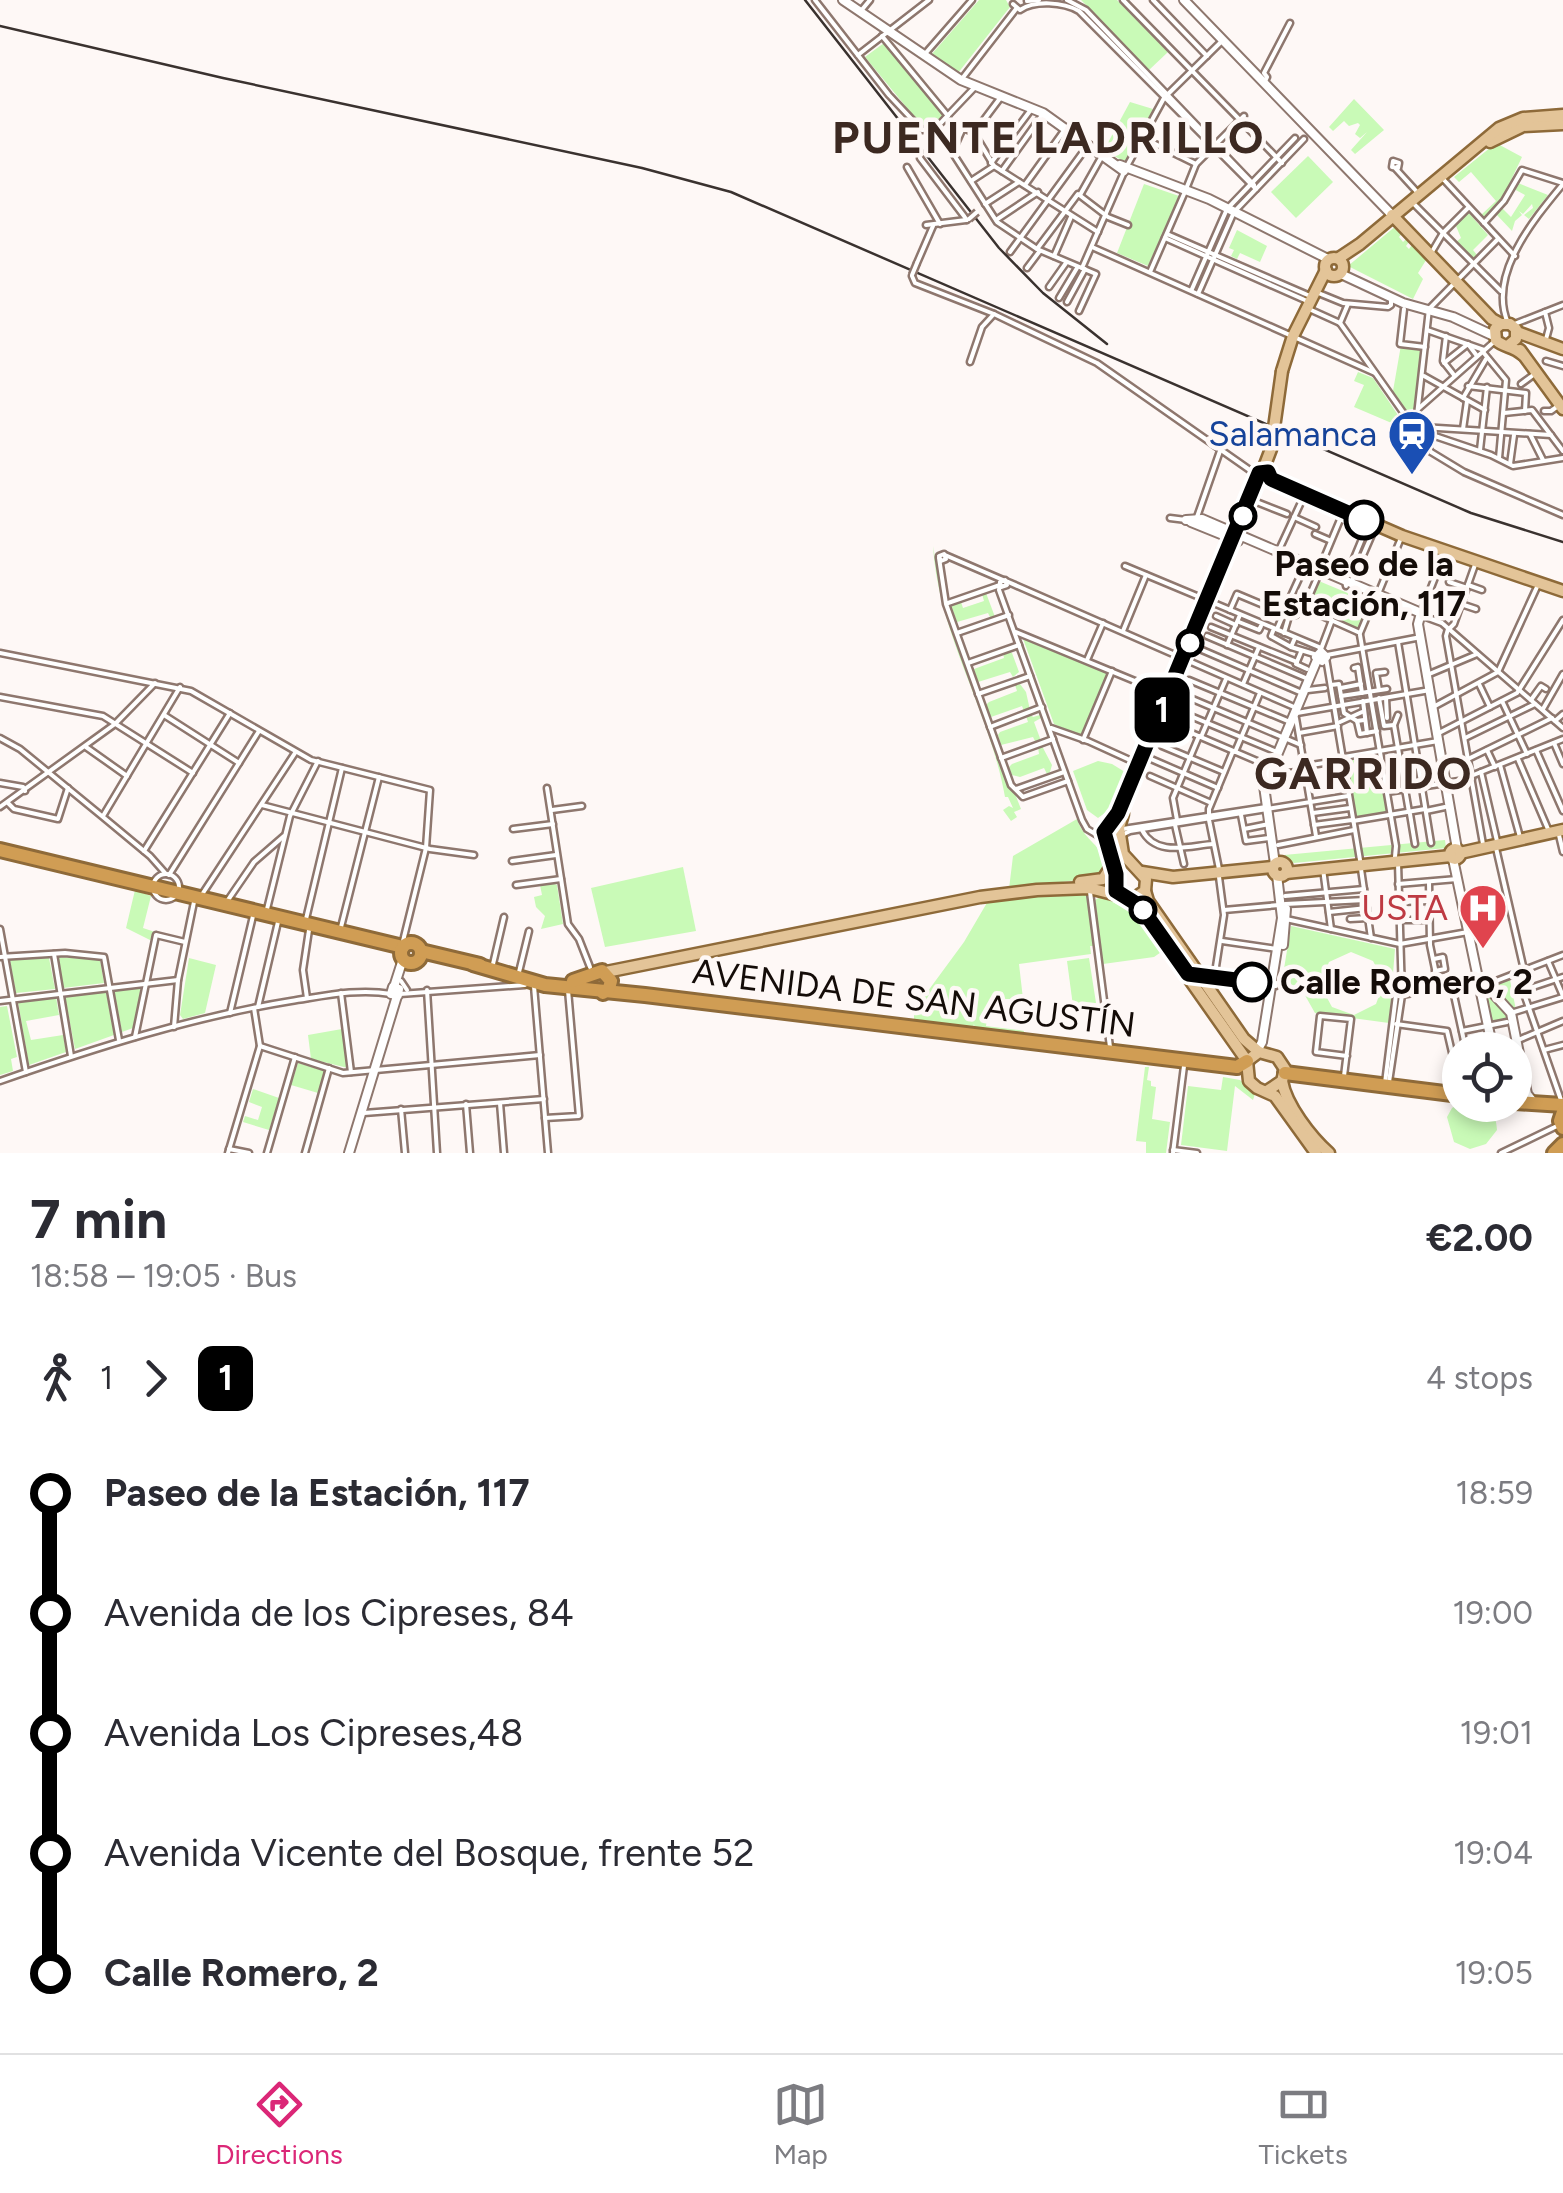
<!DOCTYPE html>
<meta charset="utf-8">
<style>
:root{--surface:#fff;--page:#f2f2f3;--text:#2b2b33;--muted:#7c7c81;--line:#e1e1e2;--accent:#db2777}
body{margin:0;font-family:Figtree,sans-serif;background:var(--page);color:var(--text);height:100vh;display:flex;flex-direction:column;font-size:38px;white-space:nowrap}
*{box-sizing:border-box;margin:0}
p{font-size:32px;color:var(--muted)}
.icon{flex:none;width:55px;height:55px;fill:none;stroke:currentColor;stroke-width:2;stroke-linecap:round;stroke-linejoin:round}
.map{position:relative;height:1153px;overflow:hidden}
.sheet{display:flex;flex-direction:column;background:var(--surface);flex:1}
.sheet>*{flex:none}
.badge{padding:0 20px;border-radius:15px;font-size:35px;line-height:65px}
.fabs{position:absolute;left:1442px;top:1032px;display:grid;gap:20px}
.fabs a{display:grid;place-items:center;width:90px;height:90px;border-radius:50%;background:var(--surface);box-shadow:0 5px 15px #0003;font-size:50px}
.map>.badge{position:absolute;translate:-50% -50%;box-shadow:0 0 0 5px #fff}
.legs{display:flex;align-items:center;gap:15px;height:110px;padding:0 30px;font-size:32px}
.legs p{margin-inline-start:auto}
.head{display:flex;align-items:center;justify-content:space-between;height:170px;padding:0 30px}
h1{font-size:55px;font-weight:700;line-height:75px}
ul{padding:0 30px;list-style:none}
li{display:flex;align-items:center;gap:35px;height:120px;font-size:38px}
li i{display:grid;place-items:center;width:15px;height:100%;margin:0 12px;background:currentColor}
li i::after{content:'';width:25px;height:25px;margin:-12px;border:8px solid;border-radius:50%;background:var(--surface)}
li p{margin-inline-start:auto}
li:first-child i{background:linear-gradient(#0000 50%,currentColor 0)}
li:last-child i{background:linear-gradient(currentColor 50%,#0000 0)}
.tabs{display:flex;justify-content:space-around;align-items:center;height:140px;border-top:2px solid var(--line);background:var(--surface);font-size:28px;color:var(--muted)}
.tabs a{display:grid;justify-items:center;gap:5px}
.tabs .current{color:var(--accent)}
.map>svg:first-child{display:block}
.green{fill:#c9fab7;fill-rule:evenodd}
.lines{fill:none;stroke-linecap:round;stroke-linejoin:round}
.street-casing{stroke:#8e776e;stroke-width:9}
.secondary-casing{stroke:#8e776e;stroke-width:12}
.primary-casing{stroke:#8e6a39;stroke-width:15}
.highway-casing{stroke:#8e6a39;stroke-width:18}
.street{stroke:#fff;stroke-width:4}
.secondary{stroke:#fff;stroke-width:8}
.primary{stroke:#e3c498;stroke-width:10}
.highway{stroke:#d09d54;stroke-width:12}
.rail{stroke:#3a322f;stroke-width:2.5}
.street-bridge-casing{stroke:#8e776e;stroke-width:9;stroke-linecap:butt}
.primary-bridge-casing{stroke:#8e6a39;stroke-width:15;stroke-linecap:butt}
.street-bridge{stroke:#fff;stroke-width:4}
.primary-bridge{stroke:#e3c498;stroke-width:10}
.line-1-casing{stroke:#fff;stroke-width:22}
.line-1{stroke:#000;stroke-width:15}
.stop-1-dot{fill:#fff;stroke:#000;stroke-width:5}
.labels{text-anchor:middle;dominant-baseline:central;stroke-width:9;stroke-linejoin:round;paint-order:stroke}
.transit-label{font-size:35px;fill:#164399;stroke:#fef8f6;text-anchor:end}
.stop-label{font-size:35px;font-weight:bold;fill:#140c08;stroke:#fef8f6}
.health-label{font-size:35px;fill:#be3a42;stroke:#fef8f6;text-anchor:end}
.street-label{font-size:35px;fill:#140c08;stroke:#fef8f6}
.district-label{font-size:45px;font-weight:bold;letter-spacing:2.5px;fill:#3c2921;stroke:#fef8f6}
</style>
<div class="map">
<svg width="1563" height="1153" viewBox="0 0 1563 1153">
<rect width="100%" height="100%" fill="#fef8f6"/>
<g class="green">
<path d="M979,0H1006L1010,7L958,73L931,55Z"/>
<path d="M1081,0H1117L1168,52L1149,70Z"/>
<path d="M884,43L943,115L931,127L921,125L865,57Z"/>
<path d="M1354,99L1384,130L1355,154L1351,150L1367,132L1360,138L1355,134L1360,125L1358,123L1349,126L1344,121L1333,131L1329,127Z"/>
<path d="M1130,102L1153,109L1127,159L1123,161L1104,150Z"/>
<path d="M1496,143L1522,157L1503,197L1482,220L1481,215L1496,201L1471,172L1459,182L1454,177Z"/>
<path d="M1308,156L1333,182L1296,218L1271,192Z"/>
<path d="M1518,183L1548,195L1529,219L1524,215L1533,208L1532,204L1523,214L1519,211L1522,215L1515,221L1512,231L1496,214L1502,208L1511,217L1525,195L1514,189Z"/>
<path d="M1144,184L1179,196L1148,266L1117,253Z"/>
<path d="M1468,212L1488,235L1473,250L1477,255L1473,259L1456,242L1461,238L1456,226Z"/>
<path d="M1397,225L1403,232L1399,237L1403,242L1408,237L1411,239L1406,246L1409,249L1414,242L1428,257L1418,273L1423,279L1413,299L1348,266Z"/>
<path d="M1237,230L1267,246L1260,262L1240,253L1237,259L1231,256L1234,250L1229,248Z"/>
<path d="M1401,345L1413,350L1414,347L1421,348L1414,409L1406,410L1393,391Z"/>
<path d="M1358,372L1373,378L1408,430L1354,407L1364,385L1354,381Z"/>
<path d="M933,546L943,604L1008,786L1015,794L1021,809L1014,812L1017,817L1011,821L1003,810L1009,806L1013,808L1008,797H1005C990,711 938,634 933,546Z"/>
<path d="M1314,579L1374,604L1362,634L1302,610Z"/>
<path d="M986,593L995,617L991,619L988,613L957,622L951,605L961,602L963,608L984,601L982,594Z"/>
<path d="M1022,636L1109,672L1082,737L1054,724Z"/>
<path d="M1008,651L1012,653L1019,672L1013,677L1010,672L978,682L974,669L1004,658L1003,653Z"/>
<path d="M1020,684L1026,692L1030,710L1024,711L1022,706L991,717L986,705L989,702L1017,691L1015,685Z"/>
<path d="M1031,715L1033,717L1040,715L1041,718L1034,722L1041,741L1036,743L1033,737L1001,745L998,735L1000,732L1028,722L1026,716Z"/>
<path d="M1042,746L1052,765L1050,772L1047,774L1044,768L1020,777L1012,775L1009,767L1012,764L1039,754L1038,747Z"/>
<path d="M1379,756L1388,812L1355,817L1346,761Z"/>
<path d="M1098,761L1112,764L1125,772L1110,809L1098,818L1087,810L1073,771Z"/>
<path d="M1077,819C1086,845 1102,840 1105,871L1100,877L1009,889L1013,856Z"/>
<path d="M1445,840L1446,848L1294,863L1287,861L1284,855Z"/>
<path d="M683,867L696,931L605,947L591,888Z"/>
<path d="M551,883L557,885L563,924L541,929L545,916L536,907L534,897L542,895L540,885Z"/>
<path d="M135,890L151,896L143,928L155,932L152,941L126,928Z"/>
<path d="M1060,892L1088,894L1095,946H1090L1091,954L1019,964L1023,999H990L986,1026L1019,1030L1024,1031L1023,1036L975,1030L974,1024L972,1030L914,1022V1010L964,942L988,901Z"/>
<path d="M1102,896L1120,906L1134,908L1164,950L1154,957L1103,964L1095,900Z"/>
<path d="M1291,926L1395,949L1389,1023L1315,1013L1302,990L1298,995L1290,988L1281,987ZM1351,952L1373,961L1384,982L1376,1004L1354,1015L1332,1007L1320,985L1329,962Z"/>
<path d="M58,957L100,960L104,983L63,988Z"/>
<path d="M49,958L55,989L16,993L10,960Z"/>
<path d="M189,958L216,965L205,1013L183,1019L180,1015Z"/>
<path d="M1089,958L1096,1003L1073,1006L1067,961Z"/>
<path d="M1509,975L1516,1010L1511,1013L1512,1045L1508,1023L1491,1027L1482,995L1489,994L1494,982Z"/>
<path d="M141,988L133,1028L122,1032L114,991Z"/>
<path d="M106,992L114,1035L75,1049L65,997Z"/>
<path d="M56,997L59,1015L26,1021L31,1040L63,1035L66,1052L29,1065L18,1002Z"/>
<path d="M7,1006L17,1057L11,1059L13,1071L0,1075V1007Z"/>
<path d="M342,1029L348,1068L311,1059L308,1035Z"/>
<path d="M298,1063L325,1071L318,1093L291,1085Z"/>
<path d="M1145,1067H1149L1147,1080L1151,1081V1086L1156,1087L1152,1119L1170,1122L1166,1153H1146V1142L1136,1141Z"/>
<path d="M1223,1077L1240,1080L1255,1094L1253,1100L1235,1086L1227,1151L1181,1145L1188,1086L1221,1090Z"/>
<path d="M253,1089L279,1098L269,1130L243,1122L245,1116L258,1120L262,1107L249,1102Z"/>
<path d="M1459,1104C1481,1106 1496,1105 1497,1130L1486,1144L1470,1149L1454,1142L1447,1117L1452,1108Z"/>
</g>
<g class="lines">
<g class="street-casing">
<g id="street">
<path d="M815,0L889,95L922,130L935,129L976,86"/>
<path d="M1067,0L1086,10L1254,185"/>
<path d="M1123,0L1282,163"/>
<path d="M1153,0L1207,56"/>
<path d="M1027,1L1039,0"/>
<path d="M1013,4L1020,10C1035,0 1063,2 1079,11L1256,189"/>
<path d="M860,12L870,0"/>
<path d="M882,36L948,116"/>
<path d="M858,55L929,0"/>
<path d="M924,55L972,0"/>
<path d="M961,80L1016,9"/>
<path d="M1264,83L1267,77L1264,73L1290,23"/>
<path d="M945,119L974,133L994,166L1098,232"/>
<path d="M963,128L954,148V155L997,222L1037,249L1096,274L1079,311"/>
<path d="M974,133L1001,97"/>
<path d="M1143,138L1196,164"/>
<path d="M920,158L967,220"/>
<path d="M1393,161L1399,163L1398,168L1392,167Z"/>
<path d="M991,163L1030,111"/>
<path d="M1127,166L1164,98L1223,40"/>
<path d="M907,167L940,224"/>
<path d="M1396,169L1418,193"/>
<path d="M1002,171L1043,114"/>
<path d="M1444,180L1515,256"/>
<path d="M971,181L994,166"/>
<path d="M1025,185L1066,128"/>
<path d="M1186,189L1196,164L1244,116"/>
<path d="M1080,195L1102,156"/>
<path d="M985,204L1019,182"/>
<path d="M1414,204L1501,291"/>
<path d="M996,220L1038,192"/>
<path d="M1484,223L1504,201L1522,170L1563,183"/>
<path d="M926,225L966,220"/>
<path d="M1167,234L1310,296"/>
<path d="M1165,238L1307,301"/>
<path d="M1498,239L1429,309L1416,424L1422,427L1551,435"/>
<path d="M1092,247L1375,373"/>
<path d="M1037,249L1078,194L1108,217L1128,225"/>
<path d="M1010,252L1086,148"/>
<path d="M1430,255L1443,233L1468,208"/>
<path d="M1054,256L1071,217"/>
<path d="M917,263L933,226"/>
<path d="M1027,268L1039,252"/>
<path d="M1082,268L1124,172"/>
<path d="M1150,272L1184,194"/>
<path d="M912,276L915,283L994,314L1097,363L1254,473"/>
<path d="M1049,287L1066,263"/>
<path d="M1192,289L1227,209L1295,138"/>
<path d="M1316,292L1343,303L1388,307L1391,305V298"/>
<path d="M1198,294L1234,212L1304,139"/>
<path d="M1059,298L1077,268"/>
<path d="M1067,302L1085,269"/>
<path d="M1309,309L1340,323"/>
<path d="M1404,309L1400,344L1425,347"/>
<path d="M1545,312L1549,328L1546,339"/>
<path d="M1340,323L1431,452L1464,472L1563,515"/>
<path d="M1340,323L1348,304"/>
<path d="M1508,323C1487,275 1534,219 1563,184"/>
<path d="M1512,325L1563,305"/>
<path d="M1427,330L1484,350"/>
<path d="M1446,336L1443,361L1454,375"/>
<path d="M1483,352L1506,380L1499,458"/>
<path d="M1546,361L1563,366"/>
<path d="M970,362L982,327L994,314"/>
<path d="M1444,363L1468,344L1477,356"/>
<path d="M1424,376L1485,410"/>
<path d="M1521,384L1536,373"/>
<path d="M1468,386L1526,393L1525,411"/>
<path d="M1463,398L1486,359"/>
<path d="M1418,409L1496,340"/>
<path d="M1544,411H1551L1558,406"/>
<path d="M1504,413L1532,410L1563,451"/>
<path d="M1463,429L1467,401"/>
<path d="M1530,434L1543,460"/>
<path d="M1432,435L1491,455L1513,466L1563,458"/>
<path d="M1480,450L1487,387"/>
<path d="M1510,464L1514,435"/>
<path d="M1254,501L1287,514"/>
<path d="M1197,517L1220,451"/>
<path d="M1294,517L1316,527"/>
<path d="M1170,518L1186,520"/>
<path d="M1315,534L1329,540"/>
<path d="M1278,552L1303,498"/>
<path d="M944,554L946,559L941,561L939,556Z"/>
<path d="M945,555L1003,580"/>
<path d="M939,558L946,604L1011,785L1023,797L1068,781"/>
<path d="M1125,566L1319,647L1321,652"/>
<path d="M1320,575L1319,570L1342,515"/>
<path d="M1317,578L1304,608L1360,633L1373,602"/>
<path d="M1005,580L1007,585L1001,587L1000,582Z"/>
<path d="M1006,581L1294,707"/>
<path d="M1449,582L1467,588"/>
<path d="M1000,583L999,590L1082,820L1087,829L1102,838"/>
<path d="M1351,583L1374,530"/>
<path d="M1468,585L1482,590"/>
<path d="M1346,586L1345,580L1369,522"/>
<path d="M1378,594L1401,538"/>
<path d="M948,603L1000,585"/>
<path d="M1461,604L1476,609"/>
<path d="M1230,610L1237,594L1280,612"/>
<path d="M1421,613L1445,552"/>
<path d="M1296,615L1285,609L1302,572"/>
<path d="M1216,616L1236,625"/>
<path d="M1423,616L1442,623L1563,728"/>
<path d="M1239,622L1259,630L1261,626"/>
<path d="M1211,627L1297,662"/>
<path d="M1277,629L1283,615L1289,616L1284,633"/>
<path d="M1448,629L1446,636L1483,844"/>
<path d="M1449,629L1454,624L1476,562"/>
<path d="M1123,631L1146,575"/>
<path d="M1273,631L1271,636L1291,647"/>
<path d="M1016,632L1164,693"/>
<path d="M957,633L1009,615"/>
<path d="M1360,635L1396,846L1395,857"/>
<path d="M1207,636L1308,679"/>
<path d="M1295,638L1291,647L1314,654"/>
<path d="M1398,642L1431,843"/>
<path d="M1227,645L1240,615"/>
<path d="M1321,649L1332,620"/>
<path d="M1202,650L1302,693"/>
<path d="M1301,652L1296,664L1307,669"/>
<path d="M0,653L191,691L311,760L430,790L426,848L403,941"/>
<path d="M1327,655L1421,637"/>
<path d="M1326,658L1360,860"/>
<path d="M1087,660L1103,623"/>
<path d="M968,663L1019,645"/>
<path d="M1354,668L1358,667L1362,693"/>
<path d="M1427,675L1477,654"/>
<path d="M1189,680L1290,722"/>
<path d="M1243,684L1259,647"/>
<path d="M1479,684L1490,707"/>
<path d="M1331,685L1339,684L1344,713L1357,721"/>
<path d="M1341,688L1361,684"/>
<path d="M1308,690L1325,688"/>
<path d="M1379,690L1376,673L1385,672"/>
<path d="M978,694L1030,676"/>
<path d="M1183,695L1301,745"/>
<path d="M1341,696L1387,689"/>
<path d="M0,697L103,716L193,773"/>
<path d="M1379,698L1384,726L1394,725L1398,715"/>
<path d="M1386,698L1387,718"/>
<path d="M1531,700L1541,686L1546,689"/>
<path d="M1363,701L1367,733"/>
<path d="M1502,701L1527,754"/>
<path d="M1435,706L1498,672L1537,587"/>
<path d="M1543,709L1563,674"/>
<path d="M1176,710L1277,752"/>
<path d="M1297,713L1430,690"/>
<path d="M164,715L239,763"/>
<path d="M1296,718L1316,836"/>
<path d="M1161,720L1271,767"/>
<path d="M1364,720L1357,721L1360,734L1377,731"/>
<path d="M1555,721L1563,714"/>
<path d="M1340,722L1362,712"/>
<path d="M1394,725L1409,812"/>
<path d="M990,727L1042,707"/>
<path d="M1051,728L1088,741L1143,766"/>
<path d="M1299,733L1338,726"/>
<path d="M1437,734L1517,693L1563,620"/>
<path d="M1201,737L1226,679"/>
<path d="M0,738L20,749L103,817L150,856L166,874"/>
<path d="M1465,738L1535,704"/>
<path d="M1083,740L1112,671"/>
<path d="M1554,743L1563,764"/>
<path d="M1162,746L1224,772"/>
<path d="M86,747L127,776"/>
<path d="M1487,750L1495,767"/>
<path d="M1536,750L1563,811"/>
<path d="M1235,752L1260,693"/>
<path d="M1344,757L1438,741"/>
<path d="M1001,758L1053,739"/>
<path d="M1151,759L1218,788"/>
<path d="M1468,759L1552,718"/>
<path d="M1518,759L1548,829"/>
<path d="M1500,765L1520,837"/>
<path d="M1305,766L1343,760"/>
<path d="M1481,772L1497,841"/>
<path d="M1268,775L1306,771"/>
<path d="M1150,776L1209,802"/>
<path d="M1471,776L1563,739"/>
<path d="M0,783L23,787L25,791"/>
<path d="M1268,787L1307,780"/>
<path d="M547,788L568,924L579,939L590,967"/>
<path d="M1016,789L1064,772"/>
<path d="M1387,792L1472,779"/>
<path d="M8,803L14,809L58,819L68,788"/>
<path d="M262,805L430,849L474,855"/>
<path d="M0,807L115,724L155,683"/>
<path d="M552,810L582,806"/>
<path d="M1426,811L1445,807"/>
<path d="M1313,813L1350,808"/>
<path d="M1410,814L1415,844"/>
<path d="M1209,815V809L1233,751"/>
<path d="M1241,815L1246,841L1269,838"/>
<path d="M103,816L180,687"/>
<path d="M1177,820L1173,798L1199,736"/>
<path d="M1209,820L1219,869"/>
<path d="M1353,821L1425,809"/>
<path d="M1175,825L1184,864"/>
<path d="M1314,825L1352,820"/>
<path d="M513,829L553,824"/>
<path d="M1123,829L1266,807"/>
<path d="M1244,829L1269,824"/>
<path d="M1142,830C1156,857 1188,846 1213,844"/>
<path d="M1558,831L1563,852"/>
<path d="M1122,835L1130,831L1348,796"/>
<path d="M1278,845L1354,830"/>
<path d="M1496,848L1524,970"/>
<path d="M144,851L230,713"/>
<path d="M512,861L556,855"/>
<path d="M1323,869L1331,929"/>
<path d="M1361,869L1371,938"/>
<circle cx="166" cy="887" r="13"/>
<path d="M169,875L259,731"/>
<path d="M1429,882L1430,945L1439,988"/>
<path d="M1398,884L1457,879"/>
<path d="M516,885L561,879"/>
<path d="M1090,892L1110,1047"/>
<path d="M203,893L295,753"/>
<path d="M1285,896L1364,889"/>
<path d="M228,900L254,862L284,836"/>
<path d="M1399,902L1429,901"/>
<path d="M1285,904L1365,900"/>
<path d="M267,909L290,816L318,761"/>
<path d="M1224,910L1279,905"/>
<path d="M1329,912L1367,908"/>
<path d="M306,919L342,768"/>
<path d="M1286,919L1400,944L1468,932"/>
<path d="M1350,919L1368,918"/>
<path d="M1399,920H1429"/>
<path d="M341,927L379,777"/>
<path d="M0,929L26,1072"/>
<path d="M1222,941L1277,949"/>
<path d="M54,954L71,1056"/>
<path d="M0,957L65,953L104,957L119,1040"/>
<path d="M1434,959L1443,957L1445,969L1435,971"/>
<path d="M1548,961L1563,996"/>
<path d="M493,964L504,917"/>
<path d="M1202,971L1276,983"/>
<path d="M519,972L529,931"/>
<path d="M1215,973L1224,915L1219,877"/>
<path d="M1188,974L1276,986"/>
<path d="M401,981L407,990"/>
<path d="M534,986L548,1153"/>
<path d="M1452,986L1466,1050"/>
<path d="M1490,988L1496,981L1563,955"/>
<path d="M427,990L437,1153"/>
<path d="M1523,991L1561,1100"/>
<path d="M1518,992L1563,977"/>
<path d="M341,993L351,1072"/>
<path d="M400,994L525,985"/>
<path d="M1402,995L1476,981"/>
<path d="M307,998L303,970L309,930"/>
<path d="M0,1001L178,980"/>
<path d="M258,1007L278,922"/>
<path d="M230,1013L253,916"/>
<path d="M1511,1013L1563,997"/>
<path d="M1396,1024L1447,1031L1460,1087"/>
<path d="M174,1027L178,980L194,902"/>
<path d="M1462,1031L1507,1022"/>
<path d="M135,1037L156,935L185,942"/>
<path d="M1516,1041L1563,1021"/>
<path d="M260,1046L343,1073L540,1055"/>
<path d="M1544,1050L1563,1045"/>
<path d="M1344,1076L1351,1019L1320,1016L1316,1052L1347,1056"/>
<path d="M0,1081C95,1048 192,1017 291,1001C324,996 358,988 391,994"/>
<path d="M1389,1082L1402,995L1398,863"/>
<path d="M1385,1083L1398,979"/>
<path d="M500,1103L504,1153"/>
<path d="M466,1104L470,1153"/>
<path d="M401,1109L405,1153"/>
<path d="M364,1113L544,1099"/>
<path d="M545,1118L579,1116L568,990"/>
<path d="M229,1149L249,1153"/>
<path d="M1173,1150L1197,1153"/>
<path d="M228,1153L260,1046L254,1008"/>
<path d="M267,1153L295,1057"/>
<path d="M305,1153L329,1068"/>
<path d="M1173,1153L1184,1066"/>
<path d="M1501,1153L1557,1126"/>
</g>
</g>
<g class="secondary-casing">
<g id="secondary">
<path d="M843,0L961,80L1043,113L1124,171"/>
<path d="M1184,0L1392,215"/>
<path d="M1120,165L1209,199L1328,259"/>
<path d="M1341,274L1403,303L1453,317L1494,336"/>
<path d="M1186,520L1202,519L1421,613L1418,624L1457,849"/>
<path d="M1191,522L1238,541"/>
<path d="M1321,652L1326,657L1322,661L1316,657Z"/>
<path d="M1453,859L1493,1050"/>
<path d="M1275,864L1264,786L1317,660"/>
<path d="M1283,945L1286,909"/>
<path d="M393,987L399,989L398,995L391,994Z"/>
<path d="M394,987L403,959"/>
<path d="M1490,990L1511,1013L1527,1094L1535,1104"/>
<path d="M1256,1053L1262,1042L1282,918L1277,875"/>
<path d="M349,1153L397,996"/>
</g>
</g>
<g class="primary-casing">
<g id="primary">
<path d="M1490,142L1523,126L1563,124"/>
<path d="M1392,215L1492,319L1501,324"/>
<circle cx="1334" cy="267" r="9"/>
<path d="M1339,258L1360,244L1499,128L1523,118L1563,115"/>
<path d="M1517,332L1563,349"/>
<path d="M1510,344L1516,339V329L1510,324H1501L1495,329L1496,340C1504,348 1512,345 1523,355"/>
<path d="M1520,350L1563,409"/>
<path d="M1282,371L1293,336L1326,270"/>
<path d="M1271,479L1402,536L1563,591"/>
<path d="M1123,814L1119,828L1123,854L1146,879L1145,891L1133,899"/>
<circle cx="1455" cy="854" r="5"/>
<path d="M1460,853L1563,830"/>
<circle cx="1280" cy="869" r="7"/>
<path d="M1142,872L1173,877L1273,867"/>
<path d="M1286,873L1451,856"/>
<path d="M1080,882L1103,879L1111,867"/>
<path d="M1145,891L1148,901L1244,1039L1259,1052"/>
<path d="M1117,893L1104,832L1118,813L1255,488L1258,474L1267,471L1271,479"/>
<path d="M1133,899L1247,1061"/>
<path d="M606,972L980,897L1037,890L1089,888L1133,899"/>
<path d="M1282,1081C1286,1105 1311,1137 1329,1153"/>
<path d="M1267,1091L1282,1081L1285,1069L1277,1057L1259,1052L1247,1061L1249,1081L1257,1088L1275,1096L1316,1153"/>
</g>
</g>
<g class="highway-casing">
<g id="highway">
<path d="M0,850L403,947"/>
<circle cx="411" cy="953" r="10"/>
<path d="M421,951L480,965"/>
<path d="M473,964L545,985L645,995L1237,1067L1247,1061"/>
<path d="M573,981L602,971L611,981L609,988L603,993"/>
<path d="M1285,1073L1460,1095"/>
<path d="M1515,1102L1563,1105"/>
<path d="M1563,1112L1560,1121L1563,1128"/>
<path d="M1554,1153L1563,1144"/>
</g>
</g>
<use href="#street" class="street"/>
<use href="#secondary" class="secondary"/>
<use href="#primary" class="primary"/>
<use href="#highway" class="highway"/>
<g class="rail">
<path d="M805,0L999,248L1043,293L1107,344"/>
<path d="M0,26L223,78L642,168L731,192L1471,513L1563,542"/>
</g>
<g class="street-bridge-casing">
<g id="street-bridge">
<path d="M969,219L977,212"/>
<path d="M912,275L917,263"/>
</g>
</g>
<g class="primary-bridge-casing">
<path id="primary-bridge" d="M1263,470L1271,449L1282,371"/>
</g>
<use href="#street-bridge" class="street-bridge"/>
<use href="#primary-bridge" class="primary-bridge"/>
</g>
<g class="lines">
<g class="line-1-casing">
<path id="line-1" d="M1252,982L1188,974L1140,906L1116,891V874L1104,832L1118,813L1259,473L1268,472L1271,479L1364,520"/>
</g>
<use href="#line-1" class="line-1"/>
</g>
<defs>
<g id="station-pin" transform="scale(2.5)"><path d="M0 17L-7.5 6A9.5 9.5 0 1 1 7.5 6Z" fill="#1a4fb4" stroke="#fef8f6"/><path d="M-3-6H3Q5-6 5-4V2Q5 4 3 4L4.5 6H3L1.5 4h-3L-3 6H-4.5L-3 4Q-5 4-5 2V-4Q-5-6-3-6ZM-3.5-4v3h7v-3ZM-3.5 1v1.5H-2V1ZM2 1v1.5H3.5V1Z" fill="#fff"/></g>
<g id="hospital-pin" transform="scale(2.5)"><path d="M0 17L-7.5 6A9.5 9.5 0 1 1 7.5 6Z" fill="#e0444e" stroke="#fef8f6"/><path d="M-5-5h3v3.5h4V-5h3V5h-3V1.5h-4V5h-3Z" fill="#fff"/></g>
</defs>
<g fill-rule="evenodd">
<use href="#station-pin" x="1412" y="434"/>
<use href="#hospital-pin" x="1483" y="908"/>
</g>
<g class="stop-1-dot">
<circle cx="1243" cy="516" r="12"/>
<circle cx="1364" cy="520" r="18"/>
<circle cx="1190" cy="643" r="12"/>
<circle cx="1143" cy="910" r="12"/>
<circle cx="1252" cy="982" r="18"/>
</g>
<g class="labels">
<g class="transit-label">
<text x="1377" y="434">Salamanca</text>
</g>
<g class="stop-label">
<text x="1364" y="564">Paseo de la<tspan x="1364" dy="40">Estación, 117</tspan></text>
<text x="1280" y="982" text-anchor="start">Calle Romero, 2</text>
</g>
<g class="health-label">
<text x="1448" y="908">USTA</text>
</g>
<g class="street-label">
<text transform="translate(914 998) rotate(7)">AVENIDA DE SAN AGUSTÍN</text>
</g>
<g class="district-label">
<text x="1049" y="137">PUENTE LADRILLO</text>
<text x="1364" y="773">GARRIDO</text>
</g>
</g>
</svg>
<div class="fabs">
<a><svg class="icon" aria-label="locate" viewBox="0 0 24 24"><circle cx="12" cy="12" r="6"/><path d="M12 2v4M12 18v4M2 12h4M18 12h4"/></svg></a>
</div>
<b class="badge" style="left:1162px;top:710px;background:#000;color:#fff">1</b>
</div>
<section class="sheet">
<div class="head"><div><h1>7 min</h1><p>18:58 – 19:05 · Bus</p></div><b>€2.00</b></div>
<div class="legs"><svg class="icon" aria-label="walk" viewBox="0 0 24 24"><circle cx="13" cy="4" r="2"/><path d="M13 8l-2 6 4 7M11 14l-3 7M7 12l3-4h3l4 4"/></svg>1<svg class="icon" aria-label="forward" viewBox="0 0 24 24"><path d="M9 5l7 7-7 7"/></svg><b class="badge" style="background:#000;color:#fff">1</b><p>4 stops</p></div>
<ul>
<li><i style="color:#000"></i><b>Paseo de la Estación, 117</b><p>18:59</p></li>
<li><i style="color:#000"></i><span>Avenida de los Cipreses, 84</span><p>19:00</p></li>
<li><i style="color:#000"></i><span>Avenida Los Cipreses,48</span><p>19:01</p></li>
<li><i style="color:#000"></i><span>Avenida Vicente del Bosque, frente 52</span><p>19:04</p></li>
<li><i style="color:#000"></i><b>Calle Romero, 2</b><p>19:05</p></li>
</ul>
</section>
<nav class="tabs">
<a class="current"><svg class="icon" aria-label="directions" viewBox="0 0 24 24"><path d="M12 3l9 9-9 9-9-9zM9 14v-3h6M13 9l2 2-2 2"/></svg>Directions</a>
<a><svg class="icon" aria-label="map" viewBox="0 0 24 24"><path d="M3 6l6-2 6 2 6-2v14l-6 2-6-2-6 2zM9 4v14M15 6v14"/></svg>Map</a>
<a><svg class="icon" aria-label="tickets" viewBox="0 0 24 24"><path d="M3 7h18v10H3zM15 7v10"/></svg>Tickets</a>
</nav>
